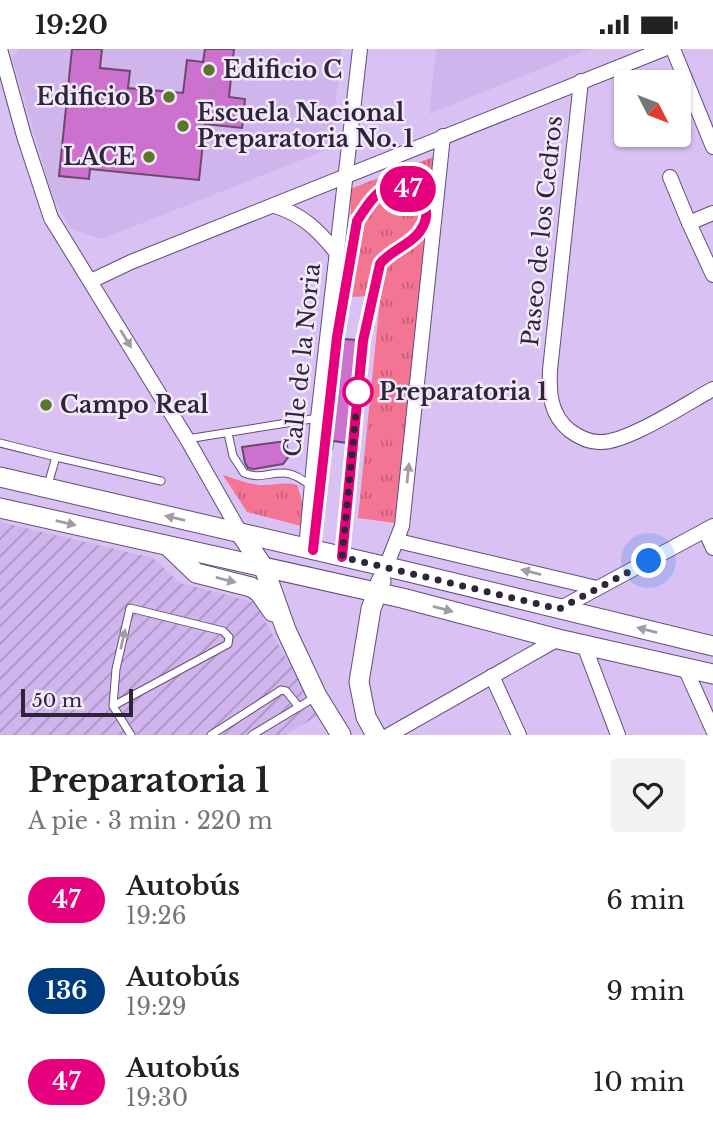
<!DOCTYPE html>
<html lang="es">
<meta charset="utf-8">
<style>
:root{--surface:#fff;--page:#f2f2f2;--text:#222;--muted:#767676}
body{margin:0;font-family:"Libre Baskerville",serif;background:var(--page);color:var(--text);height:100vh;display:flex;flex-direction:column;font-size:26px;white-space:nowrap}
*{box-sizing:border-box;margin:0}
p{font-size:23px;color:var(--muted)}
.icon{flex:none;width:38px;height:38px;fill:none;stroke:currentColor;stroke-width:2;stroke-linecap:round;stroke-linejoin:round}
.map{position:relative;height:686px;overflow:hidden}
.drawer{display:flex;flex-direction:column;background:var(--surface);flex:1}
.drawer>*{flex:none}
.badge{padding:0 14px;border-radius:23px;font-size:24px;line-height:46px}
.needle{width:46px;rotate:132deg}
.fabs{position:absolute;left:614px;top:21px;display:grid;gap:14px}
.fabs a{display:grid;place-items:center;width:77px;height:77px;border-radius:7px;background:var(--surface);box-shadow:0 2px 5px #0004;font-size:35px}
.scale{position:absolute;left:21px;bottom:18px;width:112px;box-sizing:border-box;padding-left:7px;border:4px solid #2f2538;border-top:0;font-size:19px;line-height:24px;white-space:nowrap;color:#2f2538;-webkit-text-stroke:5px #f3e9fd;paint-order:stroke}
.you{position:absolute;width:35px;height:35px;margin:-18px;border:5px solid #fff;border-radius:50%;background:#1a73e8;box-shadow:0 0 0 10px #1a73e833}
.map>.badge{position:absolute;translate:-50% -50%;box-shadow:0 0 0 4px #fff}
.round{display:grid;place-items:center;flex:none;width:74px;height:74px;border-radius:7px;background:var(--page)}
.headline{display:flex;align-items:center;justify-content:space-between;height:119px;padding:0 28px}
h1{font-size:33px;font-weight:700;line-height:52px}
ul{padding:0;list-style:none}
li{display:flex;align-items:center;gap:21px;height:91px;padding:0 28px}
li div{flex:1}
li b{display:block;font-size:26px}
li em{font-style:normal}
li .badge{min-width:77px;font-weight:700;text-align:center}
.status{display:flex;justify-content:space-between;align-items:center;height:49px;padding:0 35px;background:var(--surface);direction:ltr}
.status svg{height:19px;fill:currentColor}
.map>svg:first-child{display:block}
.built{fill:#d0b5ed}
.industrial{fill:url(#industrial-furrows)}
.park{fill:url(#park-tufts)}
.building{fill:#cd71cf;stroke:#6b486c;stroke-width:2}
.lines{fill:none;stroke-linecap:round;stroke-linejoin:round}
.lane-casing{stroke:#624d78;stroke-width:9}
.street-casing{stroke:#624d78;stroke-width:16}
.secondary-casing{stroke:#624d78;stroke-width:21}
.path{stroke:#9e8ab2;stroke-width:2.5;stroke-dasharray:7 3.5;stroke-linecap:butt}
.lane{stroke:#fff;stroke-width:7}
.street{stroke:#fff;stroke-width:14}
.secondary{stroke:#fff;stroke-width:19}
.oneway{fill:#a19da5}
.line-casing{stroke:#fff;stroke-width:16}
.line{stroke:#e6007e;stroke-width:10}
.walk{stroke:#2f2538;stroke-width:7;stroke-dasharray:0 12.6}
.poi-dot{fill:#5b762a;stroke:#f3e9fd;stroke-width:2.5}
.stop-dot{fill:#fff;stroke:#e6007e;stroke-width:3.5}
.labels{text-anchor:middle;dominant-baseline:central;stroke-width:5;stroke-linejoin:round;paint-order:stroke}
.poi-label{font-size:23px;font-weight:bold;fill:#2f2538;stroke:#f3e9fd;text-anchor:start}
.street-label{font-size:23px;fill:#2f2538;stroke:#f3e9fd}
.stop-label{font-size:23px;font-weight:bold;fill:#2f2538;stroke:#f3e9fd;text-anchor:start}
</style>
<div class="status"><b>19:20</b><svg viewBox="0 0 49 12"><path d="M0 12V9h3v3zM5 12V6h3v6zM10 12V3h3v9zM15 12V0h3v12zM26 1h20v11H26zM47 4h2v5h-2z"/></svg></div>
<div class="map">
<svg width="713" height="686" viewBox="0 0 713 686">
<defs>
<pattern id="industrial-furrows" width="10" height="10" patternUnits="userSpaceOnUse" patternTransform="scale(1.75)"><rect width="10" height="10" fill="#d0b5ed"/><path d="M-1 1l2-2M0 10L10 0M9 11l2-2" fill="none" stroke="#a993c1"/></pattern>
<pattern id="park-tufts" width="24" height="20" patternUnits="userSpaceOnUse" patternTransform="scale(1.75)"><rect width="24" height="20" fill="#f37493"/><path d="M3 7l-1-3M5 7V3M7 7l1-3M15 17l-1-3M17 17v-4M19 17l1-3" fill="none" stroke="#c55f79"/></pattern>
</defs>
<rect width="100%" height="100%" fill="#d9c1f3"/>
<g class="built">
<path d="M19,0H341L331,99L102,190L72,181L53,149L12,9Z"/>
<path d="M436,0H589L429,65Z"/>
</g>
<path class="industrial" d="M0,473L153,509L180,534L254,553L319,666L285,686H0Z"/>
<g class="park">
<path d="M441,105L395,474L358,469L383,221L388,210L416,191L424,181V151L415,140L404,135H389L375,145L357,165L351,166L350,140Z"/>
<path d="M392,144C402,144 409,146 416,154C437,180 390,196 380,211C373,220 372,236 370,247L351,248L362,173L375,157Z"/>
<path d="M223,426C238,431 252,437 268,436C279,435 285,433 297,436L304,458L301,477L247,463Z"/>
</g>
<g class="building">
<path d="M72,0H102L100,19L130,22L128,39L183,44L187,11L203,13L205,0H234L229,48L245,50L242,79L205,75L199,131L90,120L89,130L59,127Z"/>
<path d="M343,290L357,291L347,394L333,392L332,400H331Z"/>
<path d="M286,392L289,407L283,415L254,420L248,419L245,414L242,398Z"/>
</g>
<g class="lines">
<g class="lane-casing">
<g id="lane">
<path d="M228,384L233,407L244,424C259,430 268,424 283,424C294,424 304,432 313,438"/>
<path d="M187,390L318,369"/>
<path d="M0,394L56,408L47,439"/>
<path d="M56,408L161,432"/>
<path d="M313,500L337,288L357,172C365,160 376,140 391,138C412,134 433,156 424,175C415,196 393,199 380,215L363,292L342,507"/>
<path d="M113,657L228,595L229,588L223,582L130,559L116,620L113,657L131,686"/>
<path d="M211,686L281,641L286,642L299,658"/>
<path d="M252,686L317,647"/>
</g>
</g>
<g class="street-casing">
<g id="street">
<path d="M0,0L24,87L51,169L187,390L241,485"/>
<path d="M673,0L713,98"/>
<path d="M581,32L550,321C549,344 550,365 569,381C577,387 589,393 599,393C626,395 687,354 713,340"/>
<path d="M670,128L689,174"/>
<path d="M275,157C303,166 318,181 336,203"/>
<path d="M713,164L689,174L713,226"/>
<path d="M91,232L131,213L664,0"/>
<path d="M705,481L713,499"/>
<path d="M398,492L597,539"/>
<path d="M306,500L318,369L360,0"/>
<path d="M386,518L402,477L443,87"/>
<path d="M559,560L713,477"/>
<path d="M584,596L618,686"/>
<path d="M685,619L713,681"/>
<path d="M492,627L519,686"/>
<path d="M389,686L558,590"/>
</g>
</g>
<g class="secondary-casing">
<g id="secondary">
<path d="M0,428L409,523L713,597"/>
<path d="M0,459L402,549L558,590L713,625"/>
<path d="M241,485L264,519L286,581L317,647L341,686"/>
<path d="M169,498L196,524L251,538L259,543L273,563"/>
<path d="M376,686L366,668L359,633L371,560L381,532"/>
</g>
</g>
<g class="path">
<path d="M211,47L212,32"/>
<path d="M93,90L99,91"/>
</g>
<use href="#lane" class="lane"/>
<use href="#street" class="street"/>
<use href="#secondary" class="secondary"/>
</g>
<defs><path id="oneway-solid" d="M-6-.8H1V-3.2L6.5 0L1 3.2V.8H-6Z" transform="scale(1.75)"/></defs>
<g class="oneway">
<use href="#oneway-solid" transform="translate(126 290) rotate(59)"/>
<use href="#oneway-solid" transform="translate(408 424) rotate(-84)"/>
<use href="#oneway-solid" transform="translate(175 469) rotate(-167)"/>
<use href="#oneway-solid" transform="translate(66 474) rotate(13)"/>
<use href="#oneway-solid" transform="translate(531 523) rotate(-166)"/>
<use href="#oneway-solid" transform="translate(226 531) rotate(14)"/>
<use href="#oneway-solid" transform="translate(443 560) rotate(15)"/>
<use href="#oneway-solid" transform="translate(647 581) rotate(-166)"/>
<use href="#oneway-solid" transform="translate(123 590) rotate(-77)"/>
</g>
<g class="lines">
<g class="line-casing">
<path id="line" d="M313,501L337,288L357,172C365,160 376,140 391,138C412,134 433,156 424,175C415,196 392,199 380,215L363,292L342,508"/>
</g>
<use href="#line" class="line"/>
<path class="walk" d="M358,343L342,508L559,560L649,512"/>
</g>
<g class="poi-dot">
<circle cx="209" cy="21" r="7"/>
<circle cx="169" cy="48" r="7"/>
<circle cx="183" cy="77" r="7"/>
<circle cx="149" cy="108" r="7"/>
<circle cx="46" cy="356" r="7"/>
</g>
<circle class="stop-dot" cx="358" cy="343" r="14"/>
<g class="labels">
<g class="poi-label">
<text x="223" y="21">Edificio C</text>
<text x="155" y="48" text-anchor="end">Edificio B</text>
<text x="197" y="64">Escuela Nacional<tspan x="197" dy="26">Preparatoria No. 1</tspan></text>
<text x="135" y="108" text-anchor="end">LACE</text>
<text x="60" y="356">Campo Real</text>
</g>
<g class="street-label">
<text transform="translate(542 182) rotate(-84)">Paseo de los Cedros</text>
<text transform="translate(302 311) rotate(-84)">Calle de la Noria</text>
</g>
<g class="stop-label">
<text x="379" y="343">Preparatoria 1</text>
</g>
</g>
</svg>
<div class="fabs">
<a><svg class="needle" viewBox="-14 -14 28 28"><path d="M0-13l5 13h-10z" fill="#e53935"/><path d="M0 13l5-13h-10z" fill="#767676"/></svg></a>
</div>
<div class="scale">50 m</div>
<div class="you" style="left:649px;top:512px"></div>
<b class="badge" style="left:408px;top:140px;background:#e6007e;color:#fff">47</b>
</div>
<section class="drawer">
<div class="headline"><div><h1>Preparatoria 1</h1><p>A pie · 3 min · 220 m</p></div><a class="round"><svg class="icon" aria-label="heart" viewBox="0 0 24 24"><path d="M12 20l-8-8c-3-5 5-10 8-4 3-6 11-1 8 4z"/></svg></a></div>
<ul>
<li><span class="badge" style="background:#e6007e;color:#fff">47</span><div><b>Autobús</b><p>19:26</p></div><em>6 min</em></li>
<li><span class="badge" style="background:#003b80;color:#fff">136</span><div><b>Autobús</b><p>19:29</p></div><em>9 min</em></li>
<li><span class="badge" style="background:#e6007e;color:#fff">47</span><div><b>Autobús</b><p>19:30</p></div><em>10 min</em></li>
</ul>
</section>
